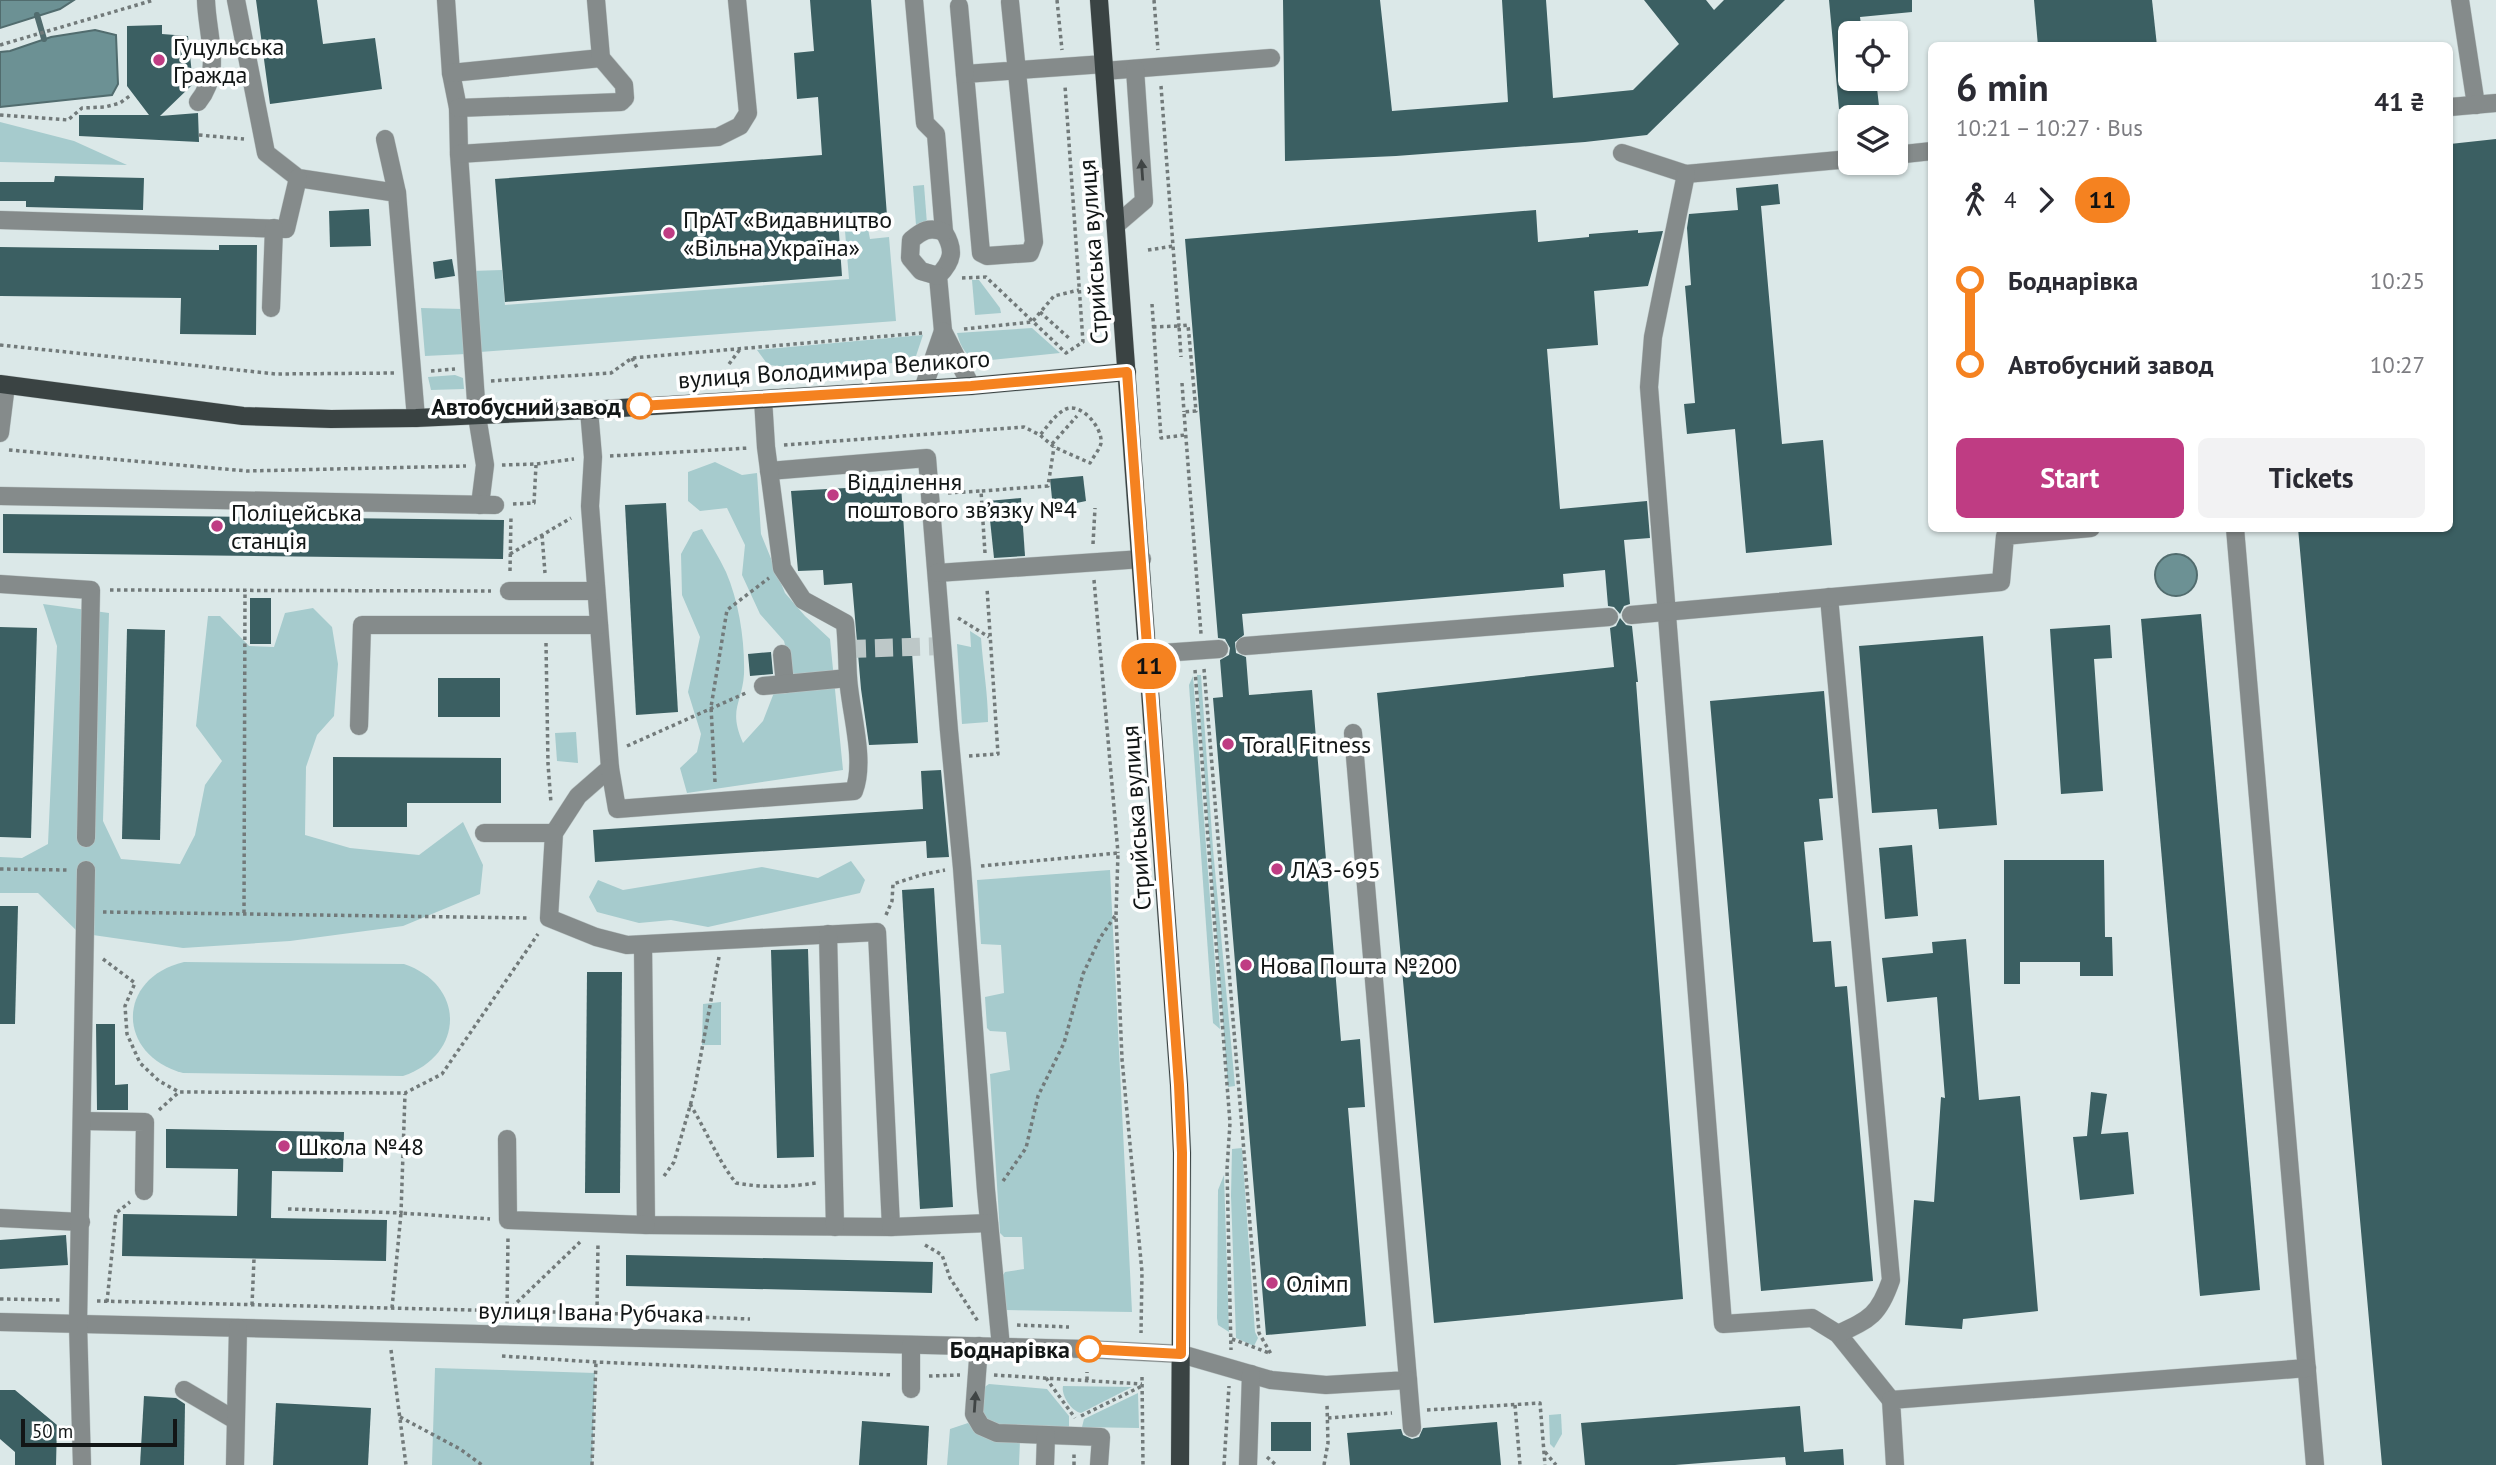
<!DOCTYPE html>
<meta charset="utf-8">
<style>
:root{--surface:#fff;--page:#f2f2f3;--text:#2b2b33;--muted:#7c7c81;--accent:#bf3c83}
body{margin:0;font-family:"PT Sans",sans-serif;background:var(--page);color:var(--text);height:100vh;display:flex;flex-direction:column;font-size:26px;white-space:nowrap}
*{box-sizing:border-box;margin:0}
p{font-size:23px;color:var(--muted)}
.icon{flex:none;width:38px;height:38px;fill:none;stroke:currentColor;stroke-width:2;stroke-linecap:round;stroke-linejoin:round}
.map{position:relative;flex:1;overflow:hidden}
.side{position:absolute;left:1928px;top:42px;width:525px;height:490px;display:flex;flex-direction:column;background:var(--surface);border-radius:10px;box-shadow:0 2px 5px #0004}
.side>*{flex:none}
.badge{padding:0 14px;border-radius:23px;font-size:24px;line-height:46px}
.buttons{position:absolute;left:1838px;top:21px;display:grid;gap:14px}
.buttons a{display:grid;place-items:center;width:70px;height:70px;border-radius:10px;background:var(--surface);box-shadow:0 2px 5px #0004;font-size:35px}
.scale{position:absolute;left:21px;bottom:18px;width:156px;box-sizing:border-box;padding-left:7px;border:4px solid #121616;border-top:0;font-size:19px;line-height:24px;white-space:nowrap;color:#121616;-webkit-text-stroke:5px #fff;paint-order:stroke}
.map>.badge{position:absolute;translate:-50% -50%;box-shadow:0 0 0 4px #fff}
.legs{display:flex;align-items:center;gap:10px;height:77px;padding:0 28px;font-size:23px}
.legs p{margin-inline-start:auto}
.overview{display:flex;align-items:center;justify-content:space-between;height:119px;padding:0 28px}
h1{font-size:38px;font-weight:800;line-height:52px}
.button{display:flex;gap:14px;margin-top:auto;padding:14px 28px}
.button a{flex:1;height:80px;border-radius:10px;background:var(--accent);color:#fff;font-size:28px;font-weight:800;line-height:80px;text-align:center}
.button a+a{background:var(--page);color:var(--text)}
ul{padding:0 28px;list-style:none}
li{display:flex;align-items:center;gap:24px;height:84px;font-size:26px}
li i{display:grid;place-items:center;width:10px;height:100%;margin:0 9px;background:currentColor}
li i::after{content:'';width:18px;height:18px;margin:-9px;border:5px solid;border-radius:50%;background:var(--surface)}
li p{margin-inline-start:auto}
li:first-child i{background:linear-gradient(#0000 50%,currentColor 0)}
li:last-child i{background:linear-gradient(currentColor 50%,#0000 0)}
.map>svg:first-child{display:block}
.green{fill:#a6cbcd}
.water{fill:#6c9194;stroke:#516c6e;stroke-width:2}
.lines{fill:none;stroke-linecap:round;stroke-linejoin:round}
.stream{stroke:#516c6e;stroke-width:6}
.building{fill:#3b5f62}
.minor-tunnel{stroke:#bdc8c8;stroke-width:18;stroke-dasharray:18 9;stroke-linecap:butt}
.minor-casing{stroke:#bbc6c6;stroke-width:19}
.major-casing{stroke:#bbc6c6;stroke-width:19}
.path{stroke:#727a7a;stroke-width:3.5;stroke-dasharray:3.5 3.5;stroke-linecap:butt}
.minor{stroke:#858b8b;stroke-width:18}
.major{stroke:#3a4343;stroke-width:18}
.oneway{fill:#404545}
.line-1-casing{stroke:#fff;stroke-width:16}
.line-1{stroke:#f58220;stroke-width:10}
.poi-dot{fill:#bf3c83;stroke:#fff;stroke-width:2.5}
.stop-1-dot{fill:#fff;stroke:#f58220;stroke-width:3.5}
.labels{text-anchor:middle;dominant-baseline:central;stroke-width:7;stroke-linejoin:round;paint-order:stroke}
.poi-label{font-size:24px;fill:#121616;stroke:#fff;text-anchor:start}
.street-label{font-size:24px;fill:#121616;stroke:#fff}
.stop-label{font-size:24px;font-weight:bold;fill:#121616;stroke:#fff;text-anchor:end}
</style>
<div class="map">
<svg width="2496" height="1465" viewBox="0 0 2496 1465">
<rect width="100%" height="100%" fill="#dbe8e8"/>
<g class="green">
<path d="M0,122L74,141L127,165L0,162Z"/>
<path d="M924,185L927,224L916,225L913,186Z"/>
<path d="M868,229L870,239L889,237L896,321L480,352L471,271L502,270L505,305L849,279L845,231Z"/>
<path d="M972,280H979L1000,308L1001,313L975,315Z"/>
<path d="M421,308L463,309L466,354L425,356Z"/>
<path d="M1032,328L1060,353L981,361C966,357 961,348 957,333Z"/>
<path d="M923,335L914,362L799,368L768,365L757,350Z"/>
<path d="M455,375L463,378L464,389L431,390L428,377Z"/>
<path d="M715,462L742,475L757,473L761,534L785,593L805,616L830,639L843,770L687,793L680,768L697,752L701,734L688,692L700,637L682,595L681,554L693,532L702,529C710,543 719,557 726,572C739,602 745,641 744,674C742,704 728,709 743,743L763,721L775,690L791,669L784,641L760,614L742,575L745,545L727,508L700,511L688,501V472Z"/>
<path d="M43,604L109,613L103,821L121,859L180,864L195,835L205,785L222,761L196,726L208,616H220L249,646L274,647L285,613L313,608L332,627L338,664L334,716L317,735L306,767L305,835L350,848L419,855L463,822L483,865L480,894L403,926L290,941L183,948L79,933L38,893H0V857L22,858L48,844L57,646Z"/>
<path d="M970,631L981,638C983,667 988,694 988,722L962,724L957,644L971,647Z"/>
<path d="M1197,675H1201L1213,849L1235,1086L1228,1087Z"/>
<path d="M1193,676L1220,1029L1213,1023L1189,685Z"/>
<path d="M576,732L578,763L557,761L555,733Z"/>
<path d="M851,861L865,880L860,893L708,927L671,920L639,923L597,912L589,897L598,880L623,890L762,867L818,878Z"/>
<path d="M1110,870L1132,1312L1005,1310L1003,1275L1005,1272L1024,1269L1022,1237H1004L1000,1233L990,1074L1010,1070L1006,1032L990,1031L987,1028L985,997L1004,993L1001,945L981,944L977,880Z"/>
<path d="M184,962L404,964C466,985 465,1055 403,1076L183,1073C116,1055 116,978 184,962Z"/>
<path d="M721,1002V1045H702L703,1004Z"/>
<path d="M1242,1148L1255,1332L1258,1338L1254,1346L1236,1338L1231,1196L1232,1149Z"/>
<path d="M1224,1175L1229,1332L1218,1325L1217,1318L1218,1190Z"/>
<path d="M435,1368L595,1373L592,1465H432Z"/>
<path d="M989,1384L1047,1389L1069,1416V1427L992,1425L982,1415L983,1388Z"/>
<path d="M1063,1386L1132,1387L1081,1413C1071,1411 1061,1395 1063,1386Z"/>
<path d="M1138,1393L1139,1428L1082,1427L1084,1419Z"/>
<path d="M1561,1414L1562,1434L1554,1448L1550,1444L1549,1415Z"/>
<path d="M968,1423L983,1435L1020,1440L1019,1465H947L950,1429Z"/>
</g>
<g class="water">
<path d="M0,0H74L60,9L0,28Z"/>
<path d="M95,30L116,35L118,84L112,95L0,107V52L10,51L51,37Z"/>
<circle cx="2176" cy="575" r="21"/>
</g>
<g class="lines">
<path class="stream" d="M37,15L44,39"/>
</g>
<g class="building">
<path d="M256,0H317L323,44L375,38L382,89L270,104Z"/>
<path d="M810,0H871L887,216L838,220L842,276L505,302L495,179L822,155L818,97L797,99L794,53L814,51Z"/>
<path d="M1283,0H1380L1392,111L1508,102L1502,0H1546L1553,98L1633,90L1679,44L1644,0H1706L1714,10L1724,0H1785L1647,135L1585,142L1396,156L1285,161Z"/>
<path d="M1829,0H1912V12L1860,17L1862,33H1850V79H1876L1879,106L1839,109Z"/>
<path d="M2034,0H2152L2157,46H2038Z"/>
<path d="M162,25V34L188,36L193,84L160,116L198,113L199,142L79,136V115H149L127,86V26Z"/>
<path d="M2496,139V1465H2382L2298,528H2450V144Z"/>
<path d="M55,176L144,178L143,210L26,207V201H0V182H54Z"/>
<path d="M1778,184L1780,204L1761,206L1782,444L1823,440L1832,545L1746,553L1735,429L1687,434L1684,404L1695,403L1685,286L1691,285L1687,228L1689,214L1738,210L1736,188Z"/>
<path d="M369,209L371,246L330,247L329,211Z"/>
<path d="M1536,210L1538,242L1589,237V234L1638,230V233L1663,231L1648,286L1594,291L1598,345L1547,349L1560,509L1647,501L1650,538L1624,540L1630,604L1624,606L1620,614L1614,607L1608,606L1605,570L1563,574L1564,587L1242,614L1244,635L1235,642L1236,653L1246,657L1249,695L1312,690L1341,1041L1360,1039L1365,1107L1348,1108L1366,1326L1266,1335L1213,698L1223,697L1220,660L1229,655L1230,648L1225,639L1218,638L1185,239Z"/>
<path d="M219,245H257L256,335L180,334L181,298L0,296V247L219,250Z"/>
<path d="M452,259L455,276L435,279L433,262Z"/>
<path d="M1083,476L1086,501L1053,508L1050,479Z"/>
<path d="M901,485L918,743L869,745L861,689L852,583L824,585L823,570L798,571L791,491Z"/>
<path d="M1021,498L1025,556L994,558L988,501Z"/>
<path d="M666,503L678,712L636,715L625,505Z"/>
<path d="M3,514L504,520L503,559L3,553Z"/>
<rect x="250" y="598" width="21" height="46"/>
<path d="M2201,614L2260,1290L2200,1296L2141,619Z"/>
<path d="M1620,618L1626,625L1632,626L1638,682H1636L1683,1299L1434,1323L1377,693L1614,667L1610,628L1616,626Z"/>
<path d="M2110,625L2112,658L2094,659L2103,791L2061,794L2050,629Z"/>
<path d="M0,627L37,628L31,838L0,837Z"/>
<path d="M127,629L165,630L160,840L122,839Z"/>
<path d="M1983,636L1997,825L1939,829L1937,809L1872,813L1859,646Z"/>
<path d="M771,652L773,674L750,676L748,654Z"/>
<rect x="438" y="678" width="62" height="39"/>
<path d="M1824,691L1833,798L1819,799L1823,840L1804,842L1813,942L1831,941L1835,987L1847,986L1873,1281L1761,1291L1710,701Z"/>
<path d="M333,757L501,758V803H407V827H333Z"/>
<path d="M941,770L949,857L927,858L926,841L595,862L593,830L923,809L921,771Z"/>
<path d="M1912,845L1918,916L1885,919L1879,848Z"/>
<path d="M2004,860H2104L2105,937H2112L2113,976H2080V962H2020V984H2004Z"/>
<path d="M934,888L953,1207L920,1209L902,890Z"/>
<path d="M0,906H18L15,1024H0Z"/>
<path d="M1966,939L1979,1100L2020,1096L2038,1311L1963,1319L1962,1329L1905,1325L1914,1200L1934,1202L1941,1097L1945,1098L1937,997L1887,1002L1882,958L1933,953L1932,942Z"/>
<path d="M808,949L814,1157L777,1158L771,950Z"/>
<path d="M587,972H622L620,1193H585Z"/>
<path d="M96,1024H115V1085L128,1084V1110H97Z"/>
<path d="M2091,1092L2107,1094L2101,1134L2128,1132L2134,1194L2080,1200L2073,1137L2087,1136Z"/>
<path d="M166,1129L344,1132L343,1172L272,1171L271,1218L387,1220L386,1261L122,1256L123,1214L237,1216L238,1169L166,1168Z"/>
<path d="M66,1235L68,1265L0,1269V1240Z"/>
<path d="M626,1255L933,1262L932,1293L626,1286Z"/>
<path d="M0,1390H15L57,1425L56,1465H15V1452L0,1439Z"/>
<path d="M144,1396L176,1398L185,1404L184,1465H140Z"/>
<path d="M276,1403L371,1408L368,1465H273Z"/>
<path d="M1800,1406L1804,1452L1843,1449L1844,1465H1786L1785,1457L1675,1465H1585L1581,1423Z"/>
<path d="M862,1421L929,1426L927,1465H859Z"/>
<rect x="1271" y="1422" width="40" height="29"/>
<path d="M1497,1422L1501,1465H1350L1347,1433L1401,1429L1403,1435L1412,1439L1419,1437L1423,1428Z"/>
</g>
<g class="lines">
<path class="minor-tunnel" d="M848,649L943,646"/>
<g class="minor-casing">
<g id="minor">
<path d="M236,0L266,153L298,178L397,193L416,418"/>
<path d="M446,0L451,73L458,108L459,154L477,416L485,465L480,505"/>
<path d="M914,0L925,123L936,134L944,232C955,250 953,261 938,276L943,331L971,386"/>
<path d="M2460,0L2476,105"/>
<path d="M1010,2L1034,242L1030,253L987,256L981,253L965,74L1104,64"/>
<path d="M959,6L965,74"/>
<path d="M1104,71L1271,58"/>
<path d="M451,73L601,58"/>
<path d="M198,102C223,71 207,36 206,0"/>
<path d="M2450,107L2496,103"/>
<path d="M458,108L621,102L625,98L624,85L601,58L596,0"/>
<path d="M385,139L397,193"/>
<path d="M1622,153L1686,174L1850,159"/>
<path d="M459,154L718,137L740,126L748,113L737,0"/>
<path d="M1895,155L1932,151"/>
<path d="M1686,174L1653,337L1649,387L1723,1324L1812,1318L1838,1334L1891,1400"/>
<path d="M0,220L286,229L298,178"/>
<path d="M1116,225L1144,201L1135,69"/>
<path d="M938,276L921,271L910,258L911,240C922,231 929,226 944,232"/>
<path d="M271,308L274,228"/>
<path d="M923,389L943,331"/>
<path d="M589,410L593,457L590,506L610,768L578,796L554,833L549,918L596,937L627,945L877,932L891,1227L646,1225L643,945"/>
<path d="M0,433L6,385"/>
<path d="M769,471L927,458L949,731L962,868L986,1190L1001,1347"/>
<path d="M0,496L495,505"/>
<path d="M2235,528L2315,1465"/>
<path d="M937,573L1142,559"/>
<path d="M0,584L91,590L86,838"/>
<path d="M509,591H596"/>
<path d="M1829,597L1891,1280C1879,1315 1870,1319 1838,1334"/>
<path d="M1631,615L2001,582L2005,536L2091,528"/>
<path d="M1245,646L1609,617"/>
<path d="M782,654L785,684"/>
<path d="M1148,654L1219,649"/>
<path d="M763,686L848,678"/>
<path d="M359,726L362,625H599"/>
<path d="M610,768L617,809L854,791C866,760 850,711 848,677C847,659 847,641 845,623L803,600L782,568L766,447L763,399"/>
<path d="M484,833H554"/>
<path d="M828,934L835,1227"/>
<path d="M82,1121L145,1122L144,1191"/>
<path d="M507,1139L508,1220L646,1225"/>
<path d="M0,1218L81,1222"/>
<path d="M891,1227L989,1223"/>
<path d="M0,1322L1085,1349L1181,1354L1271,1380L1326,1385L1408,1380L1353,733"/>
<path d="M911,1345V1389"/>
<path d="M979,1346L974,1414L981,1426L997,1433L1101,1437L1099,1465"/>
<path d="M1408,1380L1412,1428"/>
<path d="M184,1390L235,1420"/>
<path d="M82,1465L78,1324L86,870"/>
<path d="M235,1465L238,1328"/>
<path d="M1045,1465L1046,1435"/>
<path d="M1248,1465L1251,1374"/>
<path d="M1895,1465L1891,1400L2307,1368"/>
</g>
</g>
<g class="major-casing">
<g id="major">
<path d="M1099,0L1179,1085L1182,1153L1180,1465"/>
<path d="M0,384L243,416L331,419L416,418L589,410L971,386L1127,372"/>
</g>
</g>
<g class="path">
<path d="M1057,0L1062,50"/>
<path d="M1154,0L1158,50"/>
<path d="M0,45L154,0"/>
<path d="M1161,86L1179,326L1188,325L1196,411L1184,412L1201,634"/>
<path d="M0,115L68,120L82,108L105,107L120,103L131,95"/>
<path d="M199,135L244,139"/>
<path d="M1148,250L1174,246"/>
<path d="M962,278L986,277L1066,353L1083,342L1065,86"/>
<path d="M1152,304L1161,438L1185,435"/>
<path d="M1040,312L1071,340"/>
<path d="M1153,327L1179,326L1181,357"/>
<path d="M964,329L1032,322L1054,296L1079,290"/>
<path d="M0,345L276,374L396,373"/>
<path d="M632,358L638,370"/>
<path d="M729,364L741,348"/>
<path d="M431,371L455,369"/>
<path d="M491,381L611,373L632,358L922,333"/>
<path d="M1182,383L1184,412"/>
<path d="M1052,444L1077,416"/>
<path d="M784,445L1024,427L1040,435L1054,447L1090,463C1093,457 1100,449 1101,443C1103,428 1080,400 1064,410C1055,415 1047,427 1040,435"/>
<path d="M9,450L247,471L466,466"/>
<path d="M610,456L749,448"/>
<path d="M502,465L536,464L574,459"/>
<path d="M948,493L981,491"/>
<path d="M513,504L534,503L536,465"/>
<path d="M542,535L545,573"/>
<path d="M1093,544L1095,508"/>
<path d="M985,553L981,491L1048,486L1054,447"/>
<path d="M510,554L571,518"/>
<path d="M510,571L511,516"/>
<path d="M1094,580L1118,853"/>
<path d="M110,590L491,591"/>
<path d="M958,618L989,637"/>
<path d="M546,643L548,764L551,803"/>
<path d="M1204,669L1259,1333L1271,1354"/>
<path d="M1195,670L1230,1123L1227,1169L1231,1350"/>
<path d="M627,746L748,692"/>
<path d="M969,756L998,754L987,588"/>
<path d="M715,782L711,707L727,610L769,578"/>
<path d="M981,866L1118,853L1116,915L1122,1059L1142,1272L1141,1333"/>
<path d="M0,869L67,870"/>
<path d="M103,912L530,918"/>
<path d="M244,913L245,590"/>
<path d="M886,915L892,901L893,884L921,875L945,870"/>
<path d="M103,959L135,983L125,1006L127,1034L140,1063L159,1081L179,1092"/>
<path d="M690,1104C706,1130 717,1159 736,1183C763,1188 790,1187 816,1183"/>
<path d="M159,1110L179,1092L405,1093L442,1074L538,934"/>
<path d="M664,1176L674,1162L694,1092L719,957"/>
<path d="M1003,1181L1026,1148L1038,1096L1064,1043L1083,974L1100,938L1115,916"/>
<path d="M288,1209L401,1213L405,1094"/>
<path d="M925,1245L942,1255L950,1278L979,1323"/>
<path d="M0,1299L61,1300"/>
<path d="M97,1301L597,1313L750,1319"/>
<path d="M107,1302L116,1213L130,1202"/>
<path d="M252,1305L254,1259"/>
<path d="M392,1308L401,1213L490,1219"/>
<path d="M507,1312L508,1237"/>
<path d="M507,1312L580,1242"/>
<path d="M597,1312L598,1243"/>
<path d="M1017,1325L1069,1327"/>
<path d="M1232,1339L1269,1353"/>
<path d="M391,1350L406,1465"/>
<path d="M502,1356L596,1362L893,1375"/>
<path d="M994,1375L1142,1384"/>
<path d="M929,1376L960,1375"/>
<path d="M1142,1377L1143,1465"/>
<path d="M1046,1378L1075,1418"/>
<path d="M1087,1380V1372"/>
<path d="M1515,1405L1520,1465"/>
<path d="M1427,1410L1540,1403L1545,1465"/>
<path d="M1081,1416L1142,1386"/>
<path d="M400,1417L460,1449L482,1465"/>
<path d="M1328,1418L1392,1413"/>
<path d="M1545,1452L1556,1465"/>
<path d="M1267,1457L1276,1465"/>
<path d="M592,1465L596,1362"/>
<path d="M1074,1465V1453"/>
<path d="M1224,1465L1229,1386"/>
<path d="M1324,1465L1328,1443L1327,1404"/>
</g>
<use href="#minor" class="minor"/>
<use href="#major" class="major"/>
</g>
<defs><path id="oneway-solid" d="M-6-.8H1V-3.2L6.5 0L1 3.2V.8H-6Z" transform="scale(1.75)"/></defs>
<g class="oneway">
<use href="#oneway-solid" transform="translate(1142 170) rotate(-94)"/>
<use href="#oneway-solid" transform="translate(975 1402) rotate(-86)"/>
</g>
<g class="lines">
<g class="line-1-casing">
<path id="line-1" d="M640,406L971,386L1127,372L1179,1085L1182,1153L1181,1354L1089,1349"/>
</g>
<use href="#line-1" class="line-1"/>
</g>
<g class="poi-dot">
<circle cx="159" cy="60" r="7"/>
<circle cx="669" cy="233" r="7"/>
<circle cx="833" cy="495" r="7"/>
<circle cx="217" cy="526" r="7"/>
<circle cx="1228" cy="744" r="7"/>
<circle cx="1277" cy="869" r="7"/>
<circle cx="1246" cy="965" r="7"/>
<circle cx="284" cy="1146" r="7"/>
<circle cx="1272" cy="1283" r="7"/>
</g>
<g class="stop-1-dot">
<circle cx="640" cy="406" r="12"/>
<circle cx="1089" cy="1349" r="12"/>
</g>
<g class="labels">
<g class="poi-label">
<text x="173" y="46">Гуцульська<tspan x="173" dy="28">Гражда</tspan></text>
<text x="683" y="219">ПрАТ «Видавництво<tspan x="683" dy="28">«Вільна Україна»</tspan></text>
<text x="847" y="481">Відділення<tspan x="847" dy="28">поштового зв’язку №4</tspan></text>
<text x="231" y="512">Поліцейська<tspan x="231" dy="28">станція</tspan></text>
<text x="1242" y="744">Toral Fitness</text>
<text x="1291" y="869">ЛАЗ-695</text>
<text x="1260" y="965">Нова Пошта №200</text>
<text x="298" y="1146">Школа №48</text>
<text x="1286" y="1283">Олімп</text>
</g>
<g class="street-label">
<text transform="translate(1093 252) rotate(-94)">Стрийська вулиця</text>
<text transform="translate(834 369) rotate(-4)">вулиця Володимира Великого</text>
<text transform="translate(1136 818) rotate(-94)">Стрийська вулиця</text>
<text transform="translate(591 1312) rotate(1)">вулиця Івана Рубчака</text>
</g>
<g class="stop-label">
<text x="621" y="406">Автобусний завод</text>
<text x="1070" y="1349">Боднарівка</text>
</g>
</g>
</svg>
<div class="buttons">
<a><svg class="icon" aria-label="locate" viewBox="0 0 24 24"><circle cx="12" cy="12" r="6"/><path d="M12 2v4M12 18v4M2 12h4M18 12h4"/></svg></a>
<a><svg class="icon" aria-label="layers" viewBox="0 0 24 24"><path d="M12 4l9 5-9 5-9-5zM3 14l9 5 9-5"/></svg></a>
</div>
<div class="scale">50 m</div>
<b class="badge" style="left:1149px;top:666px;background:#f58220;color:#111">11</b>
<section class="side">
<div class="overview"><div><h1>6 min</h1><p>10:21 – 10:27 · Bus</p></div><b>41 ₴</b></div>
<div class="legs"><svg class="icon" aria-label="walk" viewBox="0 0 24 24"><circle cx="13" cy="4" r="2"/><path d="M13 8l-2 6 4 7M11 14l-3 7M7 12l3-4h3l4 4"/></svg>4<svg class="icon" aria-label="forward" viewBox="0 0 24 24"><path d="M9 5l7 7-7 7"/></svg><b class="badge" style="background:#f58220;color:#111">11</b></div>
<ul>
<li><i style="color:#f58220"></i><b>Боднарівка</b><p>10:25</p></li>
<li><i style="color:#f58220"></i><b>Автобусний завод</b><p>10:27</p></li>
</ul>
<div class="button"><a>Start</a><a>Tickets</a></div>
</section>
</div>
